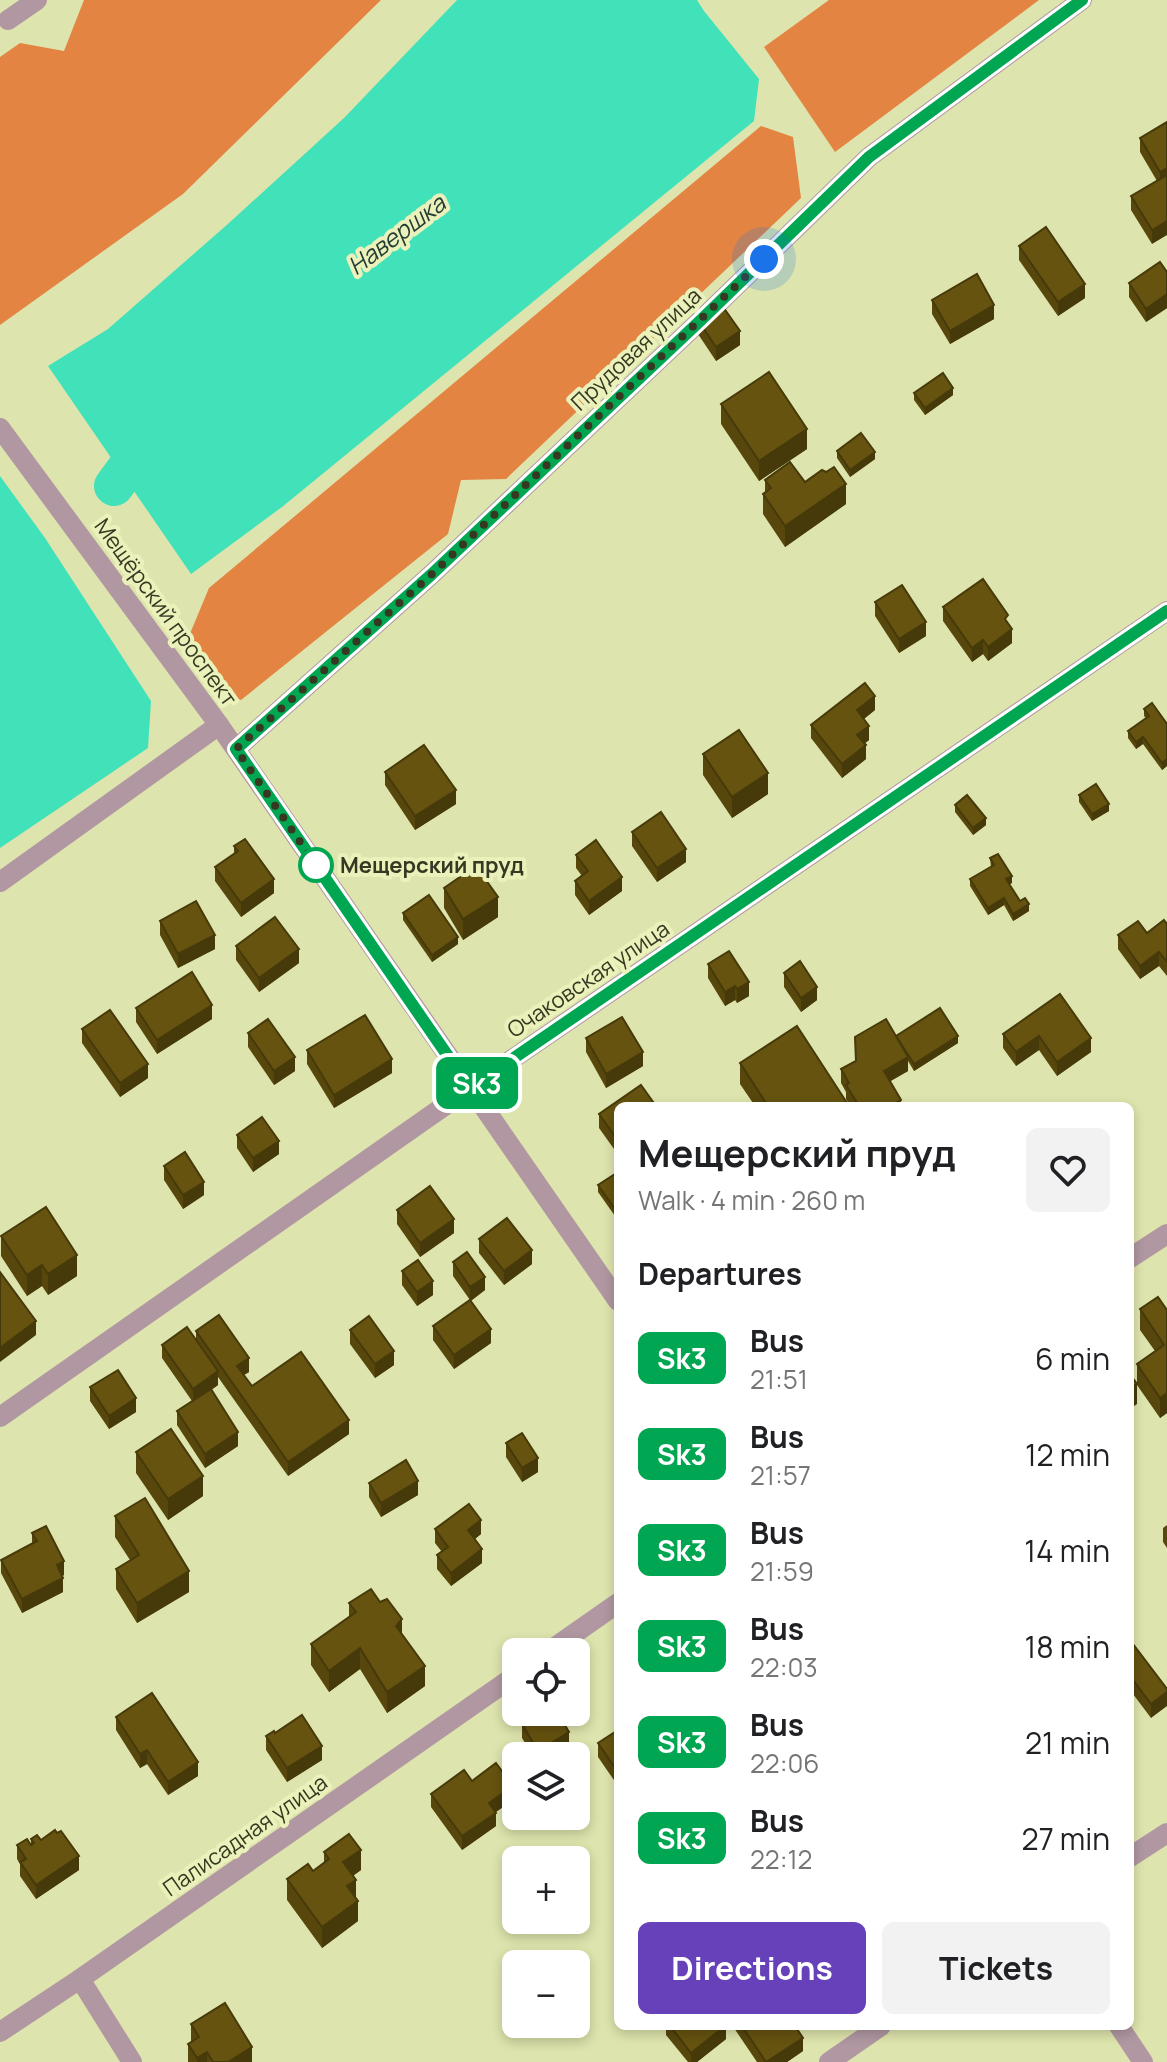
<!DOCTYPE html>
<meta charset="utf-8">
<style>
:root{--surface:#fff;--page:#f2f2f2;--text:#202124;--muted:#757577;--accent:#6641b9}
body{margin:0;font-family:Manrope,sans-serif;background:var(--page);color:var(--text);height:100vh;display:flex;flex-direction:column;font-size:30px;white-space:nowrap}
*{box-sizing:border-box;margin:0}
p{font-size:26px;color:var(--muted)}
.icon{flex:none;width:44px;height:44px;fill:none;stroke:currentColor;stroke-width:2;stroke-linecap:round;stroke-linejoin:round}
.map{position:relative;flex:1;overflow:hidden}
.details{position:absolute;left:614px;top:1102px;width:520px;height:928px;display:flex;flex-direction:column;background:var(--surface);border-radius:12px;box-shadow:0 4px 12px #0003}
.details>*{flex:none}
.badge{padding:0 16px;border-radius:12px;font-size:28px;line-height:52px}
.tools{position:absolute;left:502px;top:1638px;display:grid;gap:16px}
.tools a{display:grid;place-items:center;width:88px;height:88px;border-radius:12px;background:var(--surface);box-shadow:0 4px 12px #0003;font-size:40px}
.you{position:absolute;width:40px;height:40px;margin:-20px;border:6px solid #fff;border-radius:50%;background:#1a73e8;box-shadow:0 0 0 12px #1a73e833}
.map>.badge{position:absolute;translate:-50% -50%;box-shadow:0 0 0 4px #fff}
h2{padding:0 24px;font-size:30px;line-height:72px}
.round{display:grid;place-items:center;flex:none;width:84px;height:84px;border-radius:12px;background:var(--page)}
.head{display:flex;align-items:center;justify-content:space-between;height:136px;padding:0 24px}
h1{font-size:38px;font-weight:700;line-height:60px}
.cta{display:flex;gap:16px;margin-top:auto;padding:16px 24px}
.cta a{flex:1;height:92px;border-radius:12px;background:var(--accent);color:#fff;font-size:32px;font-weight:700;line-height:92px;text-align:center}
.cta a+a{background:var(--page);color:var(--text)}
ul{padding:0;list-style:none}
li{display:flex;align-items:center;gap:24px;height:96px;padding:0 24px}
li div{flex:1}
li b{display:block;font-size:30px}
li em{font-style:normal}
li .badge{min-width:88px;font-weight:700;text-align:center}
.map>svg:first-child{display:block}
.forest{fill:#e38442}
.water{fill:#41e1ba}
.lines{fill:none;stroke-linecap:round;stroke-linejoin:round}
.river{stroke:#41e1ba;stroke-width:40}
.minor{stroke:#b097a1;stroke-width:20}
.wall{fill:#57470d}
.shaded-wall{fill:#473a0a}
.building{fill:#65530f;stroke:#473a0a;stroke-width:2}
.line-casing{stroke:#fff;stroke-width:18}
.line{stroke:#00a651;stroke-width:12}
.walk{stroke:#363822;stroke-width:8;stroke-dasharray:0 14.4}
.stop-dot{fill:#fff;stroke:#00a651;stroke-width:4}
.labels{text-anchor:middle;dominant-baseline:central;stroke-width:8;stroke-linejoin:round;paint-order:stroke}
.street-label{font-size:22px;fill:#363822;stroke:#ebf1ba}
.stop-label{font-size:22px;font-weight:bold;fill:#363822;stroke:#ebf1ba;text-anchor:start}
.water-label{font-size:24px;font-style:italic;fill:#233c35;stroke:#ebf1ba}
</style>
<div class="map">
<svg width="1167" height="2062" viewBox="0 0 1167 2062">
<rect width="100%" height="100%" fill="#dee4ad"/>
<g class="forest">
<path d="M84,0H381L183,194L0,325V57L20,43L64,51Z"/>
<path d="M829,0H1039L835,152L764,47Z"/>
<path d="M761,126L793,137L801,198L506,479L461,480L448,534L241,700L214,689L184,648L209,588Z"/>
</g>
<g class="water">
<path d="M457,0H697L704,11L759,79L754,121L282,507L191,574L48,366L108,329L229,223L344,118Z"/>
<path d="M0,476L45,538L151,701L148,748L0,848Z"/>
</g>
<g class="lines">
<path class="river" d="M114,486L139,452L158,435"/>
<g class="minor">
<path d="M8,20L37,0"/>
<path d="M0,428L219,725L618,1301"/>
<path d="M236,749L432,574L701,320L869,157L1082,0"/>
<path d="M0,882L219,725"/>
<path d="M1130,1258L1167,1234"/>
<path d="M0,1417L470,1088L1167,611"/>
<path d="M548,1652L618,1603"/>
<path d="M1130,1857L1167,1833"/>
<path d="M80,1979L132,2062"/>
<path d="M1119,2026L1143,2062"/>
<path d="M0,2032L80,1979L516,1675"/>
<path d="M829,2062L881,2026"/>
</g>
</g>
<g class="wall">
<path d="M1167,122L1152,244L1131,210V196L1157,181L1140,152V138Z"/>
<path d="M1019,246L1085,298L1058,316L1019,260Z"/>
<path d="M1167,272V308L1146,322L1129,297V283Z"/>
<path d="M932,300L994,319L950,344L932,314Z"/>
<path d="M698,320L740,345L716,361L698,334Z"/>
<path d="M914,393L953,395L925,415L914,400Z"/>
<path d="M721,404L807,449L759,481L721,424Z"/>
<path d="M837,451L875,459L850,477L837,458Z"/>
<path d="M765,480L805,482L846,504L785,547L763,514V494L765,493Z"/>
<path d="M875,602L926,636L899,653L875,616Z"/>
<path d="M943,607L1012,643L988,661L983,654L972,662L943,621Z"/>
<path d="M1144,709L1167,724V766L1162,770L1143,744L1136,749L1128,738V731L1146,718L1144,716Z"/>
<path d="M875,710L864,719L869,740L864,744L866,759L842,778L811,738V725Z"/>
<path d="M703,754L768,794L732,818L703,775Z"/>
<path d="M385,772L456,804L415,830L385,785Z"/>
<path d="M1079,795L1109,811L1092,821L1079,802Z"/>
<path d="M955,805L986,825L973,835L955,812Z"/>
<path d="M632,832L686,862L657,882L632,846Z"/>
<path d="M234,846L274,893L241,917L215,881V867L234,854Z"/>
<path d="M576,855L622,891L589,915L575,895V881L582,876L576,868Z"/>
<path d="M990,858L1012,883L1009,884L1020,901L1029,911L1013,921L1004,905L988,915L970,886V879L991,867Z"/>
<path d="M444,888L498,917L463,940L444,908Z"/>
<path d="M403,913L458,944L432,962L403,920Z"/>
<path d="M160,921L215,949L178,968L160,935Z"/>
<path d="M1167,924V976L1159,966L1140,979L1118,949V935L1147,933Z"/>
<path d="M236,946L299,963L259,992L236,960Z"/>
<path d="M708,964L749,996L737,1003L735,1000L725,1006L708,978Z"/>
<path d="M784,973L817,1000L801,1012L784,987Z"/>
<path d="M1060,994L1091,1052L1057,1076L1039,1050L1016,1066L1003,1048V1034Z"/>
<path d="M136,1008L212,1019L157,1054L136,1022Z"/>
<path d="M82,1029L148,1078L120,1097L82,1043Z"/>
<path d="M248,1033L295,1071L274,1085L248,1047Z"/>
<path d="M855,1037H896L958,1043L914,1071L908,1061V1071L890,1081L901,1106H850L846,1099V1092L841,1083V1069L855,1061Z"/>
<path d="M586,1038L643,1066L606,1088L586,1052Z"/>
<path d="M307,1050L392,1073L334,1108L307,1064Z"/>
<path d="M740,1063L849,1106H755L740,1084Z"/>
<path d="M618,1106V1147L614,1149L599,1128V1114Z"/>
<path d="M237,1135L279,1154L253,1172L237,1148Z"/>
<path d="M164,1166L204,1195L183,1209L164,1180Z"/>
<path d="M618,1172V1213L615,1216L598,1192V1185Z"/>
<path d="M397,1210L454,1233L420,1257L397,1224Z"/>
<path d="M1,1236L77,1276L48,1295L42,1286L27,1296L1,1256Z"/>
<path d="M479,1239L532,1264L504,1285L479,1253Z"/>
<path d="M453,1262L485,1290L471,1301L491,1343L454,1369L433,1340V1326L470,1300L453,1276Z"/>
<path d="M402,1271L433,1295L417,1306L402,1285Z"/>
<path d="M1140,1309L1167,1310V1413L1160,1418L1137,1385V1404V1364L1155,1351L1140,1330Z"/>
<path d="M350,1330L394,1365L375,1378L350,1344Z"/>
<path d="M196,1331L249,1372L244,1375L252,1386L349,1434L288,1476L218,1377V1385L211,1390L238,1446L205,1468L177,1425V1411L192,1401L162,1358V1345L196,1339Z"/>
<path d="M90,1387L136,1412L109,1429L90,1401Z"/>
<path d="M506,1443L538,1472L522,1482L506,1457Z"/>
<path d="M136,1452L203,1496L168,1520L136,1473Z"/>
<path d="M369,1483L418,1495L381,1517L369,1497Z"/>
<path d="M115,1516L189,1592L137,1623L116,1589V1569L130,1560L115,1537Z"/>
<path d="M1167,1525V1548L1163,1542V1528Z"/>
<path d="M435,1529L481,1534L475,1539L482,1563L451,1586L437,1569V1555L442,1552L435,1543Z"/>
<path d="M32,1533L64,1575L62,1576L63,1592L22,1613L1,1573V1560L32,1543Z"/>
<path d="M349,1603L402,1635L425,1686L387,1713L360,1669L329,1692L311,1665V1644L349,1617Z"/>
<path d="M1130,1646L1167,1689L1151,1718L1130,1690Z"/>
<path d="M116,1717L198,1776L168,1795L147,1764L140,1768L116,1730Z"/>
<path d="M522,1724L569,1746L552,1756H533L522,1738Z"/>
<path d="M618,1730V1786L598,1757V1743Z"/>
<path d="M275,1733L322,1760L287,1782L266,1750V1736Z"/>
<path d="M472,1781L513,1800L495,1812L496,1826L462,1850L431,1807V1794Z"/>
<path d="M31,1839L41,1840L79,1870L36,1899L20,1876V1864L17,1859V1845H31Z"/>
<path d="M324,1852L361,1870L353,1876L358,1921L322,1948L287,1900V1879L313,1871L324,1863Z"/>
<path d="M191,2024L252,2062H188V2044L191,2042Z"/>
<path d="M666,2026H726V2039L697,2062H688L666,2035Z"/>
<path d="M734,2026H795L803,2051L787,2062H757L734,2028Z"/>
</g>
<g class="shaded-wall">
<path d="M1167,168V182L1160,186V172Z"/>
<path d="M1167,221V235L1152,244V230Z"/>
<path d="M1085,284V298L1058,316V302Z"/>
<path d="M1167,294V308L1146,322V309Z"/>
<path d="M994,305V319L950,344V331Z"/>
<path d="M740,331V345L716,361V347Z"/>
<path d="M953,388V395L925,415V408Z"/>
<path d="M807,429V449L759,481V461Z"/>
<path d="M875,452V459L850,477V470Z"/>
<path d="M846,484V504L785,547V526Z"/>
<path d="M926,622V636L899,653V639Z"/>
<path d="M1012,629V643L988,661V647Z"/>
<path d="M983,640V654L972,662V648Z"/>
<path d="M875,696V710L857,724V710Z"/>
<path d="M869,726V740L857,749V735Z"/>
<path d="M1143,737V744L1136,749V742Z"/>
<path d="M866,745V759L842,778V764Z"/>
<path d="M1167,759V766L1162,770V763Z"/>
<path d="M768,773V794L732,818V797Z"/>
<path d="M456,790V804L415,830V816Z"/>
<path d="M1109,804V811L1092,821V814Z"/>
<path d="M986,818V825L973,835V828Z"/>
<path d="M686,849V862L657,882V868Z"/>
<path d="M1012,876V883L1006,886V879Z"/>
<path d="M622,877V891L589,915V901Z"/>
<path d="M274,879V893L241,917V903Z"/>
<path d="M498,897V917L463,940V919Z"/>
<path d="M1004,898V905L988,915V908Z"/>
<path d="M1029,904V911L1013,921V914Z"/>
<path d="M215,935V949L178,968V954Z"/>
<path d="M458,937V944L432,962V955Z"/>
<path d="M299,949V963L259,992V978Z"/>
<path d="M1159,952V966L1140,979V966Z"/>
<path d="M749,982V996L737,1003V989Z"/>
<path d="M735,986V1000L725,1006V992Z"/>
<path d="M817,987V1000L801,1012V998Z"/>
<path d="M212,1005V1019L157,1054V1040Z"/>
<path d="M958,1036V1043L914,1071V1064Z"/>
<path d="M1039,1036V1050L1016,1066V1052Z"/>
<path d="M1091,1038V1052L1057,1076V1062Z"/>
<path d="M643,1052V1066L606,1088V1074Z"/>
<path d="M295,1057V1071L274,1085V1071Z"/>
<path d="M908,1057V1071L884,1085V1071Z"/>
<path d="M392,1059V1073L334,1108V1095Z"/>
<path d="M148,1064V1078L120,1097V1083Z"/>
<path d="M901,1100V1106H891Z"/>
<path d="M618,1133V1147L614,1149V1135Z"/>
<path d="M279,1141V1154L253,1172V1158Z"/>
<path d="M204,1182V1195L183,1209V1195Z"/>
<path d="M618,1206V1213L615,1216V1209Z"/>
<path d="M454,1219V1233L420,1257V1243Z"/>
<path d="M532,1250V1264L504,1285V1271Z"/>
<path d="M77,1255V1276L48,1295V1274Z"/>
<path d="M42,1265V1286L27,1296V1275Z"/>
<path d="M485,1277V1290L470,1301V1287Z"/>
<path d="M433,1281V1295L417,1306V1292Z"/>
<path d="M36,1321V1335L0,1362V1348Z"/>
<path d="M491,1329V1343L454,1369V1355Z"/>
<path d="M394,1351V1365L375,1378V1364Z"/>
<path d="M249,1358V1372L237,1379V1366Z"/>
<path d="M218,1371V1385L193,1403V1389Z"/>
<path d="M1137,1384V1404L1130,1409V1389Z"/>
<path d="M1167,1393V1413L1160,1418V1398Z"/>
<path d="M136,1398V1412L109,1429V1416Z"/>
<path d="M349,1420V1434L288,1476V1462Z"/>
<path d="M238,1432V1446L205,1468V1454Z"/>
<path d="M538,1458V1472L522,1482V1468Z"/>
<path d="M203,1476V1496L168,1520V1499Z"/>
<path d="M418,1481V1495L381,1517V1503Z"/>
<path d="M481,1520V1534L468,1544V1530Z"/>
<path d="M482,1549V1563L451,1586V1573Z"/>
<path d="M64,1561V1575L57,1579V1565Z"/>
<path d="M189,1571V1592L137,1623V1603Z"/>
<path d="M63,1578V1592L22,1613V1599Z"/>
<path d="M1133,1588V1602L1130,1604V1590Z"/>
<path d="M402,1619V1640L396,1626Z"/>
<path d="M360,1648V1669L329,1692V1671Z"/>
<path d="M425,1666V1686L387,1713V1692Z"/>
<path d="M1167,1692V1706L1151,1718V1704Z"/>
<path d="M569,1732V1746L552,1756H538V1751Z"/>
<path d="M322,1746V1760L287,1782V1768Z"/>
<path d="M147,1750V1764L140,1768V1754Z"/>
<path d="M198,1762V1776L168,1795V1782Z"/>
<path d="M513,1786V1800L489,1817V1803Z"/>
<path d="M496,1813V1826L462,1850V1836Z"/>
<path d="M361,1850V1870L343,1882V1862Z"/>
<path d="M79,1856V1870L36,1899V1885Z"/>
<path d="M356,1880V1900L347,1886Z"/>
<path d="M358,1901V1921L322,1948V1927Z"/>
<path d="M726,2026V2039L697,2062H691V2053Z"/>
<path d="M803,2038V2051L787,2062H766Z"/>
<path d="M252,2047V2062H228Z"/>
<path d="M207,2052V2062H197V2058Z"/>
</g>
<g class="building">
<path d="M1167,122V168L1160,172L1140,138Z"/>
<path d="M1167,175V221L1152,230L1131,196Z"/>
<path d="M1046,227L1085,284L1058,302L1019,246Z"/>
<path d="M1160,262L1167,272V294L1146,309L1129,283Z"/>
<path d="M977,274L994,305L950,331L932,300Z"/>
<path d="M721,304L740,331L716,347L698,320Z"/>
<path d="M769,372L807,429L759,461L721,404Z"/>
<path d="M943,373L953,388L925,408L914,393Z"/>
<path d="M861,433L875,452L850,470L837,451Z"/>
<path d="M790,462L805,482L822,470L826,472L834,467L846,484L785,526L763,494L771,488L765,480Z"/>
<path d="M983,579L1008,615L1005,619L1012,629L988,647L983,640L972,648L943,607Z"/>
<path d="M902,585L926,622L899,639L875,602Z"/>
<path d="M865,683L875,696L857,710L869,726L857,735L866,745L842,764L811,725Z"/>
<path d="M1152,703L1167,724V759L1162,763L1143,737L1136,742L1128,731L1149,716L1144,709Z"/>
<path d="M739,730L768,773L732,797L703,754Z"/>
<path d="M424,745L456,790L415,816L385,772Z"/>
<path d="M1096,784L1109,804L1092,814L1079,795Z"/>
<path d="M967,795L986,818L973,828L955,805Z"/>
<path d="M661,812L686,849L657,868L632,832Z"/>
<path d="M245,839L274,879L241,903L215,867L238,851L234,846Z"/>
<path d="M596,840L622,877L589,901L575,881L588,871L576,855Z"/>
<path d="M998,854L1012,876L1006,879L1020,901L1025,898L1029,904L1013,914L1004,898L988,908L970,879L994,865L990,858Z"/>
<path d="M476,866L498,897L463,919L444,888Z"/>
<path d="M429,895L458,937L432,955L403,913Z"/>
<path d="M196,901L215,935L178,954L160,921Z"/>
<path d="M275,917L299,949L259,978L236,946Z"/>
<path d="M1164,920L1167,924V962L1159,952L1140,966L1118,935L1138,921L1147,933Z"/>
<path d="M729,951L749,982L737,989L735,986L725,992L708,964Z"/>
<path d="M800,961L817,987L801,998L784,973Z"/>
<path d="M192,972L212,1005L157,1040L136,1008Z"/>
<path d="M1060,994L1091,1038L1057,1062L1039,1036L1016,1052L1003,1034Z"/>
<path d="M940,1008L958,1036L914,1064L896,1036Z"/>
<path d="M110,1010L148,1064L120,1083L82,1029Z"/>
<path d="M365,1015L392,1059L334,1095L307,1050Z"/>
<path d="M622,1017L643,1052L606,1074L586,1038Z"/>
<path d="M268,1019L295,1057L274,1071L248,1033Z"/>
<path d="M886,1019L908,1057L884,1071L901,1100L891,1106H859L846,1085L849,1083L841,1069L856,1061L855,1037Z"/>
<path d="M797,1026L849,1106H768L740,1063Z"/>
<path d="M641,1085L656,1106H618V1133L614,1135L599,1114Z"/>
<path d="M262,1117L279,1141L253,1158L237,1135Z"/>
<path d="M185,1152L204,1182L183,1195L164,1166Z"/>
<path d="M618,1172V1206L615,1209L598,1185Z"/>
<path d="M430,1186L454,1219L420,1243L397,1210Z"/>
<path d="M46,1207L77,1255L48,1274L42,1265L27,1275L1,1236Z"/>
<path d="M507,1218L532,1250L504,1271L479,1239Z"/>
<path d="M467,1252L485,1277L470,1287L453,1262Z"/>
<path d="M418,1260L433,1281L417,1292L402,1271Z"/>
<path d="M0,1272L36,1321L0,1348Z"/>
<path d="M1158,1297L1167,1310V1393L1160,1398L1137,1364L1164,1345L1140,1309Z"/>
<path d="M470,1300L491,1329L454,1355L433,1326Z"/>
<path d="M219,1315L249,1358L237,1366L252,1386L301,1352L349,1420L288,1462L196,1331Z"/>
<path d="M369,1316L394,1351L375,1364L350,1330Z"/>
<path d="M187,1327L218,1371L193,1389L162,1345Z"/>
<path d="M118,1370L136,1398L109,1416L90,1387Z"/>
<path d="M1130,1374L1137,1384L1130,1389Z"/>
<path d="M211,1389L238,1432L205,1454L177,1411Z"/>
<path d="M171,1429L203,1476L168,1499L136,1452Z"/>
<path d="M522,1433L538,1458L522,1468L506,1443Z"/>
<path d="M406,1460L418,1481L381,1503L369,1483Z"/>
<path d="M145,1498L189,1571L137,1603L116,1569L139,1555L115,1516Z"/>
<path d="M469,1504L481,1520L468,1530L482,1549L451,1573L437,1555L448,1547L435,1529Z"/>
<path d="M46,1526L64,1561L57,1565L63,1578L22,1599L1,1560L37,1541L32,1533Z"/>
<path d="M371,1589L380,1602L387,1599L402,1619L396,1626L425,1666L387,1692L360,1648L329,1671L311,1644L356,1612L349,1603Z"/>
<path d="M1133,1644L1167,1689V1692L1151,1704L1130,1676V1646Z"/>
<path d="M152,1693L198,1762L168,1782L147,1750L140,1754L116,1717Z"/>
<path d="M542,1712H557L569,1732L538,1751L522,1724Z"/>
<path d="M302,1715L322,1746L287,1768L266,1736L274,1731L275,1733Z"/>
<path d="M618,1730V1772L598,1743Z"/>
<path d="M496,1763L513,1786L489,1803L496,1813L462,1836L431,1794L464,1770L472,1781Z"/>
<path d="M55,1830L57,1833L61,1831L79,1856L36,1885L20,1862L26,1859L17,1845L27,1839L31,1845L34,1843L31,1839L37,1835L41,1840Z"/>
<path d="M349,1834L361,1850L343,1862L356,1880L347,1886L358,1901L322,1927L287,1879L308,1864L313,1871L329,1859L324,1852Z"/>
<path d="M225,2003L252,2047L228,2062H213L207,2052L197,2058L188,2044L199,2037L191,2024Z"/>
<path d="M670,2026H725L691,2053Z"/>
<path d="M742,2026H795L803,2038L766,2062Z"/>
</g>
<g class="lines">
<g class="line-casing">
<path id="line" d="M1082,0L869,157L701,320L432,574L236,749L470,1088L1167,611"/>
</g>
<use href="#line" class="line"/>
<path class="walk" d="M316,865L236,749L432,574L764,259"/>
</g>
<circle class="stop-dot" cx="316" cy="865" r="16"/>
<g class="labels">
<g class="street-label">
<text transform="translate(636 349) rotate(-43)">Прудовая улица</text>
<text transform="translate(166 612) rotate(54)">Мещёрский проспект</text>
<text transform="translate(588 979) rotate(-34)">Очаковская улица</text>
<text transform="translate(245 1835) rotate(-35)">Палисадная улица</text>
</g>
<g class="stop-label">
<text x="340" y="865">Мещерский пруд</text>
</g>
<g class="water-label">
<text transform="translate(396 234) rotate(-37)">Навершка</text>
</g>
</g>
</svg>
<div class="tools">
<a><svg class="icon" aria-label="locate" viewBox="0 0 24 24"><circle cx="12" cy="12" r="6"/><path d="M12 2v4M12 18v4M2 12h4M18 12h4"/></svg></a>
<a><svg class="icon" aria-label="layers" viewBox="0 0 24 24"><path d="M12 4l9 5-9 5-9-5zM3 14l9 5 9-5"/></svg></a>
<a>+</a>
<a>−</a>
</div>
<div class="you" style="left:764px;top:259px"></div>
<b class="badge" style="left:477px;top:1083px;background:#00a651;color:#fff">Sk3</b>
<section class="details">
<div class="head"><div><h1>Мещерский пруд</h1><p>Walk · 4 min · 260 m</p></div><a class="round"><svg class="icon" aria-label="heart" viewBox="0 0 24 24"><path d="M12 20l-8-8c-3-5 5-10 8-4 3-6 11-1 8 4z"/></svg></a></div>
<h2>Departures</h2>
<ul>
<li><span class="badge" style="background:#00a651;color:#fff">Sk3</span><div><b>Bus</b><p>21:51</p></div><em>6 min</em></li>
<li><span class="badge" style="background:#00a651;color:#fff">Sk3</span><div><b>Bus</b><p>21:57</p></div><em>12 min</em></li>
<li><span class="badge" style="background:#00a651;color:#fff">Sk3</span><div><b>Bus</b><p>21:59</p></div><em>14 min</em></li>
<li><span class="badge" style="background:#00a651;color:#fff">Sk3</span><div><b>Bus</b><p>22:03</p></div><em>18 min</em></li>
<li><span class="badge" style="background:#00a651;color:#fff">Sk3</span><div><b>Bus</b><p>22:06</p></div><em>21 min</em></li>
<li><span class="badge" style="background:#00a651;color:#fff">Sk3</span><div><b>Bus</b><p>22:12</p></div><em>27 min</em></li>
</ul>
<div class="cta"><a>Directions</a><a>Tickets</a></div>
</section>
</div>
